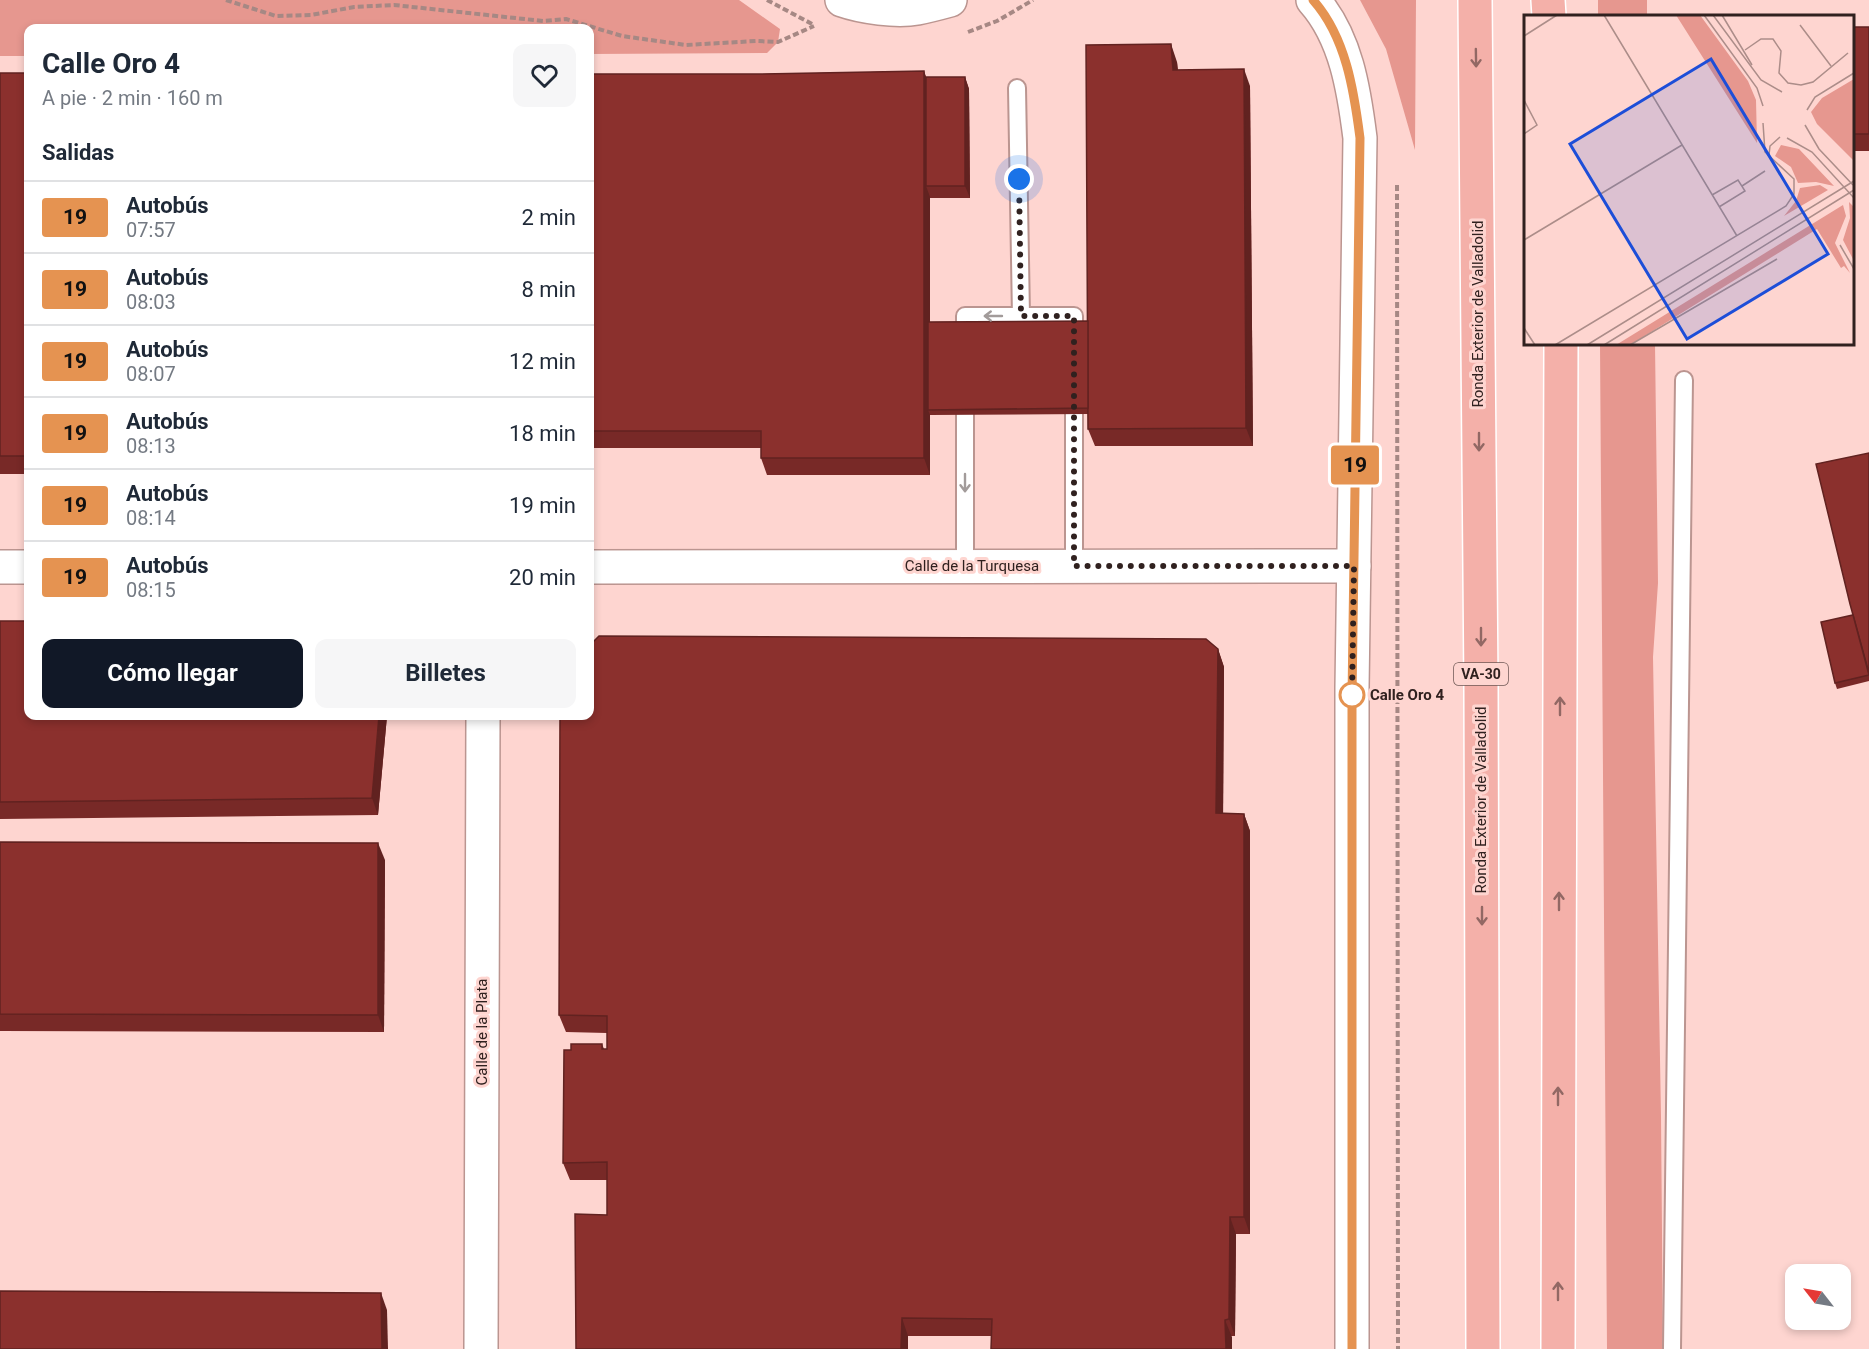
<!DOCTYPE html>
<html lang="es">
<meta charset="utf-8">
<style>
:root{--surface:#fff;--page:#f6f6f7;--text:#1f2937;--muted:#747a83;--line:#e0e1e3;--accent:#111827}
body{margin:0;font-family:Roboto,sans-serif;background:var(--page);color:var(--text);height:100vh;display:flex;flex-direction:column;font-size:22px;white-space:nowrap}
*{box-sizing:border-box;margin:0}
p{font-size:20px;color:var(--muted)}
.icon{flex:none;width:33px;height:33px;fill:none;stroke:currentColor;stroke-width:2;stroke-linecap:round;stroke-linejoin:round}
.map{position:relative;flex:1;overflow:hidden}
.side{position:absolute;left:24px;top:24px;width:570px;height:696px;display:flex;flex-direction:column;background:var(--surface);border-radius:12px;box-shadow:0 3px 9px #0003}
.side>*{flex:none}
.badge{padding:0 12px;border-radius:4px;font-size:21px;line-height:39px}
.needle{width:39px;rotate:301deg}
.buttons{position:absolute;left:1785px;top:1264px;display:grid;gap:12px}
.buttons a{display:grid;place-items:center;width:66px;height:66px;border-radius:12px;background:var(--surface);box-shadow:0 3px 9px #0003;font-size:30px}
.you{position:absolute;width:30px;height:30px;margin:-15px;border:4px solid #fff;border-radius:50%;background:#1a73e8;box-shadow:0 0 0 9px #1a73e833}
.map>.badge{position:absolute;translate:-50% -50%;box-shadow:0 0 0 3px #fff}
h2{padding:0 18px;font-size:22px;line-height:54px}
.round{display:grid;place-items:center;flex:none;width:63px;height:63px;border-radius:12px;background:var(--page)}
.head{display:flex;align-items:center;justify-content:space-between;height:102px;padding:0 18px}
h1{font-size:28px;font-weight:700;line-height:45px}
.cta{display:flex;gap:12px;margin-top:auto;padding:12px 18px}
.cta a{flex:1;height:69px;border-radius:12px;background:var(--accent);color:#fff;font-size:24px;font-weight:700;line-height:69px;text-align:center}
.cta a+a{background:var(--page);color:var(--text)}
ul{padding:0;list-style:none}
li{display:flex;align-items:center;gap:18px;height:72px;padding:0 18px;border-top:2px solid var(--line)}
li div{flex:1}
li b{display:block;font-size:22px}
li em{font-style:normal}
li .badge{min-width:66px;font-weight:700;text-align:center}
.map>svg:first-child{display:block}
.green{fill:#e6978f}
.lines{fill:none;stroke-linecap:round;stroke-linejoin:round}
.service-casing{stroke:#bb9590;stroke-width:20}
.minor-casing{stroke:#bb9590;stroke-width:36}
.tertiary-casing{stroke:#bb9590;stroke-width:36}
.motorway-casing{stroke:#fff;stroke-width:36}
.path{stroke:#a68884;stroke-width:4;stroke-dasharray:6 3;stroke-linecap:butt}
.service{stroke:#fff;stroke-width:16}
.minor{stroke:#fff;stroke-width:33}
.tertiary{stroke:#fff;stroke-width:33}
.motorway{stroke:#f4b0a9;stroke-width:33}
.wall{fill:#782927}
.shaded-wall{fill:#612220}
.building{fill:#8b302d;stroke:#612220;stroke-width:1.5}
.oneway{stroke:#926864}
.oneway2{stroke:#a29b9a}
.line-casing{stroke:#fff;stroke-width:14}
.line{stroke:#e59351;stroke-width:9}
.walk{stroke:#30211f;stroke-width:6;stroke-dasharray:0 10.8}
.stop-dot{fill:#fff;stroke:#e59351;stroke-width:3}
.labels{text-anchor:middle;dominant-baseline:central;stroke-width:6;stroke-linejoin:round;paint-order:stroke}
.shield{fill:#fed5d0;stroke:#6e5754;stroke-width:1.5}
.shield-label{font-size:14px;font-weight:bold;fill:#30211f}
.street-label{font-size:15px;fill:#30211f;stroke:#fed5d0}
.stop-label{font-size:15px;font-weight:bold;fill:#30211f;stroke:#fed5d0;text-anchor:start}
.inset-road{fill:none;stroke:#ac8d89;stroke-width:1.5}
.view{fill:#1d4ed8;fill-opacity:0.15;stroke:#1d4ed8;stroke-width:3}
.inset-edge{fill:none;stroke:#30211f;stroke-width:3}
</style>
<div class="map">
<svg width="1869" height="1349" viewBox="0 0 1869 1349">
<rect width="100%" height="100%" fill="#fed5d0"/>
<g class="green">
<path d="M0,0H739L780,29L778,42L767,53L590,54V28H28V56H0Z"/>
<path d="M1360,0H1416L1415,150L1386,49Z"/>
<rect x="1598" y="0" width="49" height="16"/>
<path d="M1600,344H1655L1658,583L1653,657L1661,1116L1663,1349H1607Z"/>
</g>
<g class="lines">
<g class="service-casing">
<g id="service">
<path d="M1017,88L1021,316"/>
<path d="M965,345V316H1074V343"/>
<path d="M965,395V566"/>
<path d="M1074,566V393"/>
<path d="M1672,1349L1684,380"/>
</g>
</g>
<g class="minor-casing">
<g id="minor">
<path d="M0,567H28"/>
<path d="M590,567L1354,566"/>
<path d="M481,1349L483,716"/>
</g>
</g>
<g class="tertiary-casing">
<g id="tertiary">
<path d="M842,0C862,7 897,12 917,8C928,6 939,3 950,0"/>
<path d="M1313,0C1346,37 1354,90 1360,138L1352,688V1349"/>
</g>
</g>
<g class="motorway-casing">
<g id="motorway">
<path d="M1475,0L1481,685L1483,1349"/>
<path d="M1548,0L1549,16"/>
<path d="M1558,1349L1561,344"/>
</g>
</g>
<g class="path">
<path d="M226,0L276,16L311,15L354,7L394,5L543,21L566,19L622,36L686,45L756,41L778,42L814,26"/>
<path d="M767,0L814,25"/>
<path d="M968,32L997,21L1033,0"/>
<path d="M1397,185L1398,1349"/>
</g>
<use href="#service" class="service"/>
<use href="#minor" class="minor"/>
<use href="#tertiary" class="tertiary"/>
<use href="#motorway" class="motorway"/>
</g>
<g class="wall">
<rect x="1852" y="27" width="17" height="124"/>
<path d="M1177,62L1178,70L1250,86L1253,446H1095L1088,429V414L930,415V475H767L761,458V448H590V74H762L924,71L926,77H965L969,89L970,198H930V322L1088,321Z"/>
<rect x="0" y="73" width="28" height="401"/>
<path d="M1869,453V681L1837,689L1835,683L1853,615Z"/>
<path d="M0,621L28,716H387L378,815L0,819Z"/>
<path d="M1218,649L1224,667L1223,813L1244,814L1250,831V1234H1236L1235,1336H908V1349H576L607,1215V1180H570L563,1163L571,1050L602,1044L604,1049H607V1033L566,1032L559,1015Z"/>
<path d="M0,842L385,860L384,1032L0,1031Z"/>
</g>
<g class="shaded-wall">
<path d="M1171,44L1177,62L1179,87L1173,70Z"/>
<path d="M1244,69L1250,86L1253,446L1246,428Z"/>
<path d="M924,71L930,89L926,186L930,197V410H928L930,415V475L924,458Z"/>
<path d="M965,77L969,89L970,198L965,186Z"/>
<path d="M1218,649L1224,667L1223,830L1216,813Z"/>
<path d="M379,716H387L378,815L372,798Z"/>
<path d="M1244,814L1250,831V1234L1244,1217Z"/>
<path d="M378,843L385,860L384,1032L378,1015Z"/>
<path d="M1230,1217L1236,1234L1235,1336L1229,1319Z"/>
<path d="M381,1293L387,1310L388,1349H382Z"/>
<path d="M902,1318L908,1336V1349H901Z"/>
<path d="M1225,1320L1232,1337V1349H1226Z"/>
</g>
<g class="building">
<rect x="1852" y="27" width="17" height="107"/>
<path d="M1171,44L1173,70L1244,69L1246,428L1088,429L1086,45Z"/>
<path d="M924,71V458H761V431H590V74H762Z"/>
<rect x="0" y="73" width="28" height="383"/>
<rect x="926" y="77" width="39" height="109"/>
<path d="M1088,321V408L928,410V322Z"/>
<path d="M1869,453V673L1850,604L1816,464Z"/>
<path d="M1853,615L1869,675L1835,683L1821,622Z"/>
<path d="M0,621H28V716H379L372,798L0,802Z"/>
<path d="M599,636L1206,639L1218,649L1216,813L1244,814V1217H1230L1229,1319L1225,1320L1226,1349H991L992,1319L902,1318L901,1349H576L575,1214L607,1215V1162L563,1163L564,1050H571V1044H602V1049H607V1016L559,1015L560,716H590V645Z"/>
<path d="M0,842L378,843V1015L0,1014Z"/>
<path d="M0,1291L381,1293L382,1349H0Z"/>
</g>
<defs><path id="oneway-shaft" d="M-6 0H5M1.5-3L5.5 0L1.5 3" fill="none" stroke-width="1.6" stroke-linecap="round" stroke-linejoin="round" transform="scale(1.5)"/></defs>
<g class="oneway">
<use href="#oneway-shaft" transform="translate(1476 58) rotate(89)"/>
<use href="#oneway-shaft" transform="translate(1479 442) rotate(90)"/>
<use href="#oneway-shaft" transform="translate(1481 637) rotate(90)"/>
<use href="#oneway-shaft" transform="translate(1560 706) rotate(-90)"/>
<use href="#oneway-shaft" transform="translate(1559 901) rotate(-90)"/>
<use href="#oneway-shaft" transform="translate(1482 916) rotate(90)"/>
<use href="#oneway-shaft" transform="translate(1558 1096) rotate(-90)"/>
<use href="#oneway-shaft" transform="translate(1558 1291) rotate(-90)"/>
</g>
<g class="oneway2">
<use href="#oneway-shaft" transform="translate(993 316) rotate(180)"/>
<use href="#oneway-shaft" transform="translate(965 483) rotate(90)"/>
</g>
<g class="lines">
<g class="line-casing">
<path id="line" d="M1313,0C1346,37 1354,91 1360,138L1352,697V1349"/>
</g>
<use href="#line" class="line"/>
<path class="walk" d="M1019,179L1021,316H1074V566H1354L1352,697V695"/>
</g>
<circle class="stop-dot" cx="1352" cy="695" r="12"/>
<g class="labels">
<rect class="shield" x="1454" y="663" width="54" height="22" rx="4.5"/>
<g class="shield-label">
<text x="1481" y="674">VA-30</text>
</g>
<g class="street-label">
<text transform="translate(1478 314) rotate(-90)">Ronda Exterior de Valladolid</text>
<text x="972" y="566">Calle de la Turquesa</text>
<text transform="translate(1481 800) rotate(-90)">Ronda Exterior de Valladolid</text>
<text transform="translate(482 1032) rotate(-90)">Calle de la Plata</text>
</g>
<g class="stop-label">
<text x="1370" y="695">Calle Oro 4</text>
</g>
</g>
<g transform="translate(1524 15)">
<rect width="330" height="330" fill="#fed5d0"/>
<path d="M152,0H176L224,66L232,85L233,128ZM330,64V146L293,109L287,97L298,83ZM257,130L275,134L310,171L292,167L274,168L267,152L251,141ZM296,170L304,175L260,201L272,186L276,173ZM325,187L330,192V246L319,225L326,203ZM319,190L322,201L311,228L326,258L320,251L317,253L293,214L106,330H92Z" fill="#e6978f"/>
<path class="inset-road" d="M80,0L213,221M180,0L233,73L239,91M189,0L237,65L258,77M198,0L228,50M276,10L307,51M0,21L33,0M221,35L237,24H249L257,36L255,58L264,68L277,70L289,67L324,38M0,85L13,110L0,119M283,95L291,82L330,58M281,110L295,134L329,170M263,123L288,137L330,183M245,140L246,131L256,122M218,171L241,156M188,180L214,165L221,176L195,192M0,225L158,130M316,230L330,254M0,313L11,330M31,330L262,191L270,179V164L241,137L239,108M63,330L330,166M80,330L330,175M106,330L253,244"/>
<path class="view" d="M187,44L304,239L163,324L46,129Z"/>
<rect width="330" height="330" class="inset-edge"/>
</g>
</svg>
<div class="buttons">
<a><svg class="needle" viewBox="-14 -14 28 28"><path d="M0-13l5 13h-10z" fill="#e53935"/><path d="M0 13l5-13h-10z" fill="#747a83"/></svg></a>
</div>
<div class="you" style="left:1019px;top:179px"></div>
<b class="badge" style="left:1355px;top:465px;background:#e59351;color:#111">19</b>
<section class="side">
<div class="head"><div><h1>Calle Oro 4</h1><p>A pie · 2 min · 160 m</p></div><a class="round"><svg class="icon" aria-label="heart" viewBox="0 0 24 24"><path d="M12 20l-8-8c-3-5 5-10 8-4 3-6 11-1 8 4z"/></svg></a></div>
<h2>Salidas</h2>
<ul>
<li><span class="badge" style="background:#e59351;color:#111">19</span><div><b>Autobús</b><p>07:57</p></div><em>2 min</em></li>
<li><span class="badge" style="background:#e59351;color:#111">19</span><div><b>Autobús</b><p>08:03</p></div><em>8 min</em></li>
<li><span class="badge" style="background:#e59351;color:#111">19</span><div><b>Autobús</b><p>08:07</p></div><em>12 min</em></li>
<li><span class="badge" style="background:#e59351;color:#111">19</span><div><b>Autobús</b><p>08:13</p></div><em>18 min</em></li>
<li><span class="badge" style="background:#e59351;color:#111">19</span><div><b>Autobús</b><p>08:14</p></div><em>19 min</em></li>
<li><span class="badge" style="background:#e59351;color:#111">19</span><div><b>Autobús</b><p>08:15</p></div><em>20 min</em></li>
</ul>
<div class="cta"><a>Cómo llegar</a><a>Billetes</a></div>
</section>
</div>
